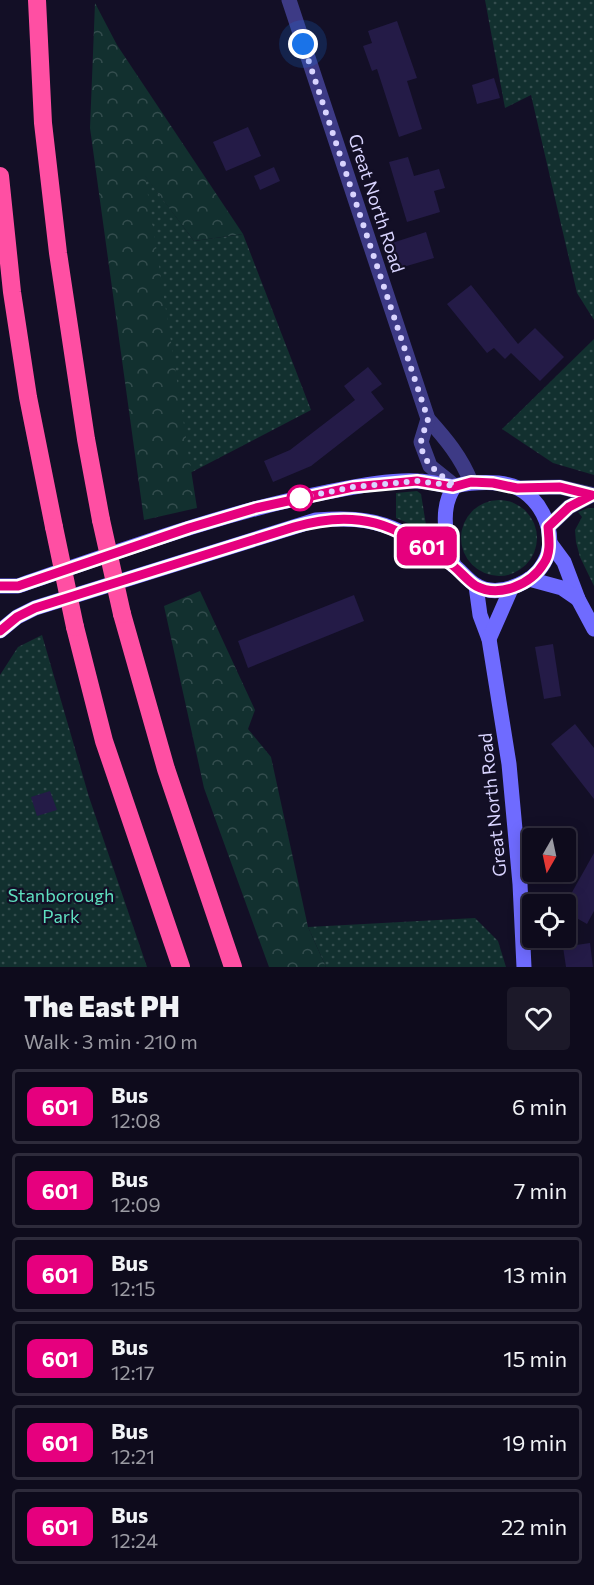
<!DOCTYPE html>
<meta charset="utf-8">
<style>
:root{--surface:#0e0b1c;--page:#1c1929;--text:#f1f3f6;--muted:#9b9ba3;--line:#2e2b3b}
body{margin:0;font-family:Commissioner,sans-serif;background:var(--page);color:var(--text);height:100vh;display:flex;flex-direction:column;font-size:22px;white-space:nowrap}
*{box-sizing:border-box;margin:0}
p{font-size:20px;color:var(--muted)}
.icon{flex:none;width:33px;height:33px;fill:none;stroke:currentColor;stroke-width:2;stroke-linecap:round;stroke-linejoin:round}
.map{position:relative;height:967px;overflow:hidden}
.details{display:flex;flex-direction:column;background:var(--surface);flex:1}
.details>*{flex:none}
.badge{padding:0 12px;border-radius:9px;font-size:21px;line-height:39px}
.needle{width:39px;rotate:189deg}
.fabs{position:absolute;left:522px;top:828px;display:grid;gap:12px}
.fabs a{display:grid;place-items:center;width:54px;height:54px;border-radius:6px;background:var(--surface);box-shadow:0 3px 15px #0003,0 0 0 2px var(--line);font-size:30px}
.you{position:absolute;width:30px;height:30px;margin:-15px;border:4px solid #fff;border-radius:50%;background:#1a73e8;box-shadow:0 0 0 9px #1a73e833}
.map>.badge{position:absolute;translate:-50% -50%;box-shadow:0 0 0 3px #fff}
.round{display:grid;place-items:center;flex:none;width:63px;height:63px;border-radius:6px;background:var(--page)}
.summary{display:flex;align-items:center;justify-content:space-between;height:102px;padding:0 24px}
h1{font-size:28px;font-weight:800;line-height:45px}
ul{padding:0;list-style:none}
li{display:flex;align-items:center;gap:18px;height:75px;margin:0 12px 9px;padding:0 12px;border:3px solid var(--line);border-radius:6px}
li div{flex:1}
li b{display:block;font-size:22px}
li em{font-style:normal}
li .badge{min-width:66px;font-weight:700;text-align:center}
.map>svg:first-child{display:block}
.grass{fill:url(#grass-dots)}
.forest{fill:url(#forest-crowns)}
.building{fill:#241b47}
.lines{fill:none;stroke-linecap:round;stroke-linejoin:round}
.minor{stroke:#3d3a85;stroke-width:15}
.tertiary{stroke:#3d3a85;stroke-width:15}
.secondary{stroke:#6f6bff;stroke-width:15}
.motorway{stroke:#ff4fa3;stroke-width:18}
.motorway-bridge{stroke:#ff4fa3;stroke-width:18}
.line-casing{stroke:#fff;stroke-width:14}
.line{stroke:#e6007e;stroke-width:9}
.walk{stroke:#d9d4ff;stroke-width:6;stroke-dasharray:0 10.8}
.stop-dot{fill:#fff;stroke:#e6007e;stroke-width:3}
.labels{text-anchor:middle;dominant-baseline:central;stroke-width:4.5;stroke-linejoin:round;paint-order:stroke}
.street-label{font-size:18px;fill:#d9d4ff;stroke:#130f26}
.park-label{font-size:18px;fill:#5fe0c0;stroke:#130f26}
</style>
<div class="map">
<svg width="594" height="967" viewBox="0 0 594 967">
<defs>
<pattern id="grass-dots" width="8" height="8" patternUnits="userSpaceOnUse" patternTransform="scale(1.5)"><rect width="8" height="8" fill="#12302f"/><path d="M2 2h.1M6 6h.1" fill="none" stroke="#344d4e" stroke-width="1.8" stroke-linecap="round"/></pattern>
<pattern id="forest-crowns" width="20" height="18" patternUnits="userSpaceOnUse" patternTransform="scale(1.5)"><rect width="20" height="18" fill="#12302f"/><path d="M2 6a3 3 0 1 1 6 0M12 15a3 3 0 1 1 6 0" fill="none" stroke="#344d4e"/></pattern>
</defs>
<rect width="100%" height="100%" fill="#130f26"/>
<g class="grass">
<path d="M485,0H594V320L577,293L531,95L505,108Z"/>
<path d="M144,174L194,241L243,234L311,410L190,473Z"/>
<path d="M594,339V475L553,463L502,429Z"/>
<path d="M417,491L421,494L427,531L396,518V493Z"/>
<circle cx="499" cy="538" r="38"/>
<path d="M588,508H594V586L580,557L576,542L575,530L582,517L578,512Z"/>
<path d="M42,635L89,797L147,967H0V675L18,647Z"/>
<path d="M475,918L498,941L506,967H326L308,927Z"/>
</g>
<g class="forest">
<path d="M95,3L117,45L243,234L194,241L145,176L197,508L144,520L90,128Z"/>
<path d="M200,591L255,710L248,729L271,757L308,927L326,967H269L204,788L164,606Z"/>
</g>
<g class="building">
<path d="M397,21L417,78L407,81L422,129L399,137L377,69L372,71L363,46L372,43L368,31Z"/>
<path d="M494,78L500,98L477,104L472,85Z"/>
<path d="M248,127L261,156L226,171L213,142Z"/>
<path d="M408,157L414,176L439,169L445,188L434,191L440,212L407,222L389,162Z"/>
<path d="M274,167L280,181L260,190L254,176Z"/>
<path d="M426,232L434,258L400,268L392,243Z"/>
<path d="M471,285L518,344L535,328L564,357L540,381L511,353L505,359L494,348L487,353L447,304Z"/>
<path d="M368,367L382,384L371,392L384,409L311,466L273,482L264,461L290,450L355,400L344,386Z"/>
<path d="M354,595L364,621L248,668L238,641Z"/>
<path d="M553,644L561,696L544,699L535,647Z"/>
<path d="M575,724L594,748V799L551,744Z"/>
<path d="M50,791L57,810L37,816L31,797Z"/>
<path d="M594,853V911L587,924L566,912V903Z"/>
<path d="M590,943L593,967H566L563,947Z"/>
</g>
<g class="lines">
<g class="minor">
<path d="M289,0L428,419C446,439 461,457 471,482"/>
<path d="M428,419L421,442L430,466L455,486"/>
</g>
<g class="tertiary">
<path d="M517,488L560,487L594,495"/>
<path d="M548,527L569,507L592,495"/>
</g>
<g class="secondary">
<path d="M550,543L564,562L578,599L594,629"/>
<path d="M529,579L562,588L578,599"/>
<path d="M0,586H18C120,551 221,513 327,492C353,487 392,479 418,481C429,481 442,485 454,487"/>
<path d="M476,586L480,615L489,639L509,764L520,884L524,967"/>
<path d="M0,631L17,617L35,608L316,520C343,518 367,518 392,528C414,537 432,550 451,563C459,569 466,578 474,584C491,596 510,590 526,581C537,575 547,562 549,549C553,525 539,499 518,488C501,480 472,482 455,486C438,509 447,540 454,566"/>
<path d="M489,639L511,589"/>
</g>
<g class="motorway">
<path d="M37,0L43,123L58,253L86,439L101,520"/>
<path d="M0,176L12,292L28,397L54,527"/>
<path d="M122,614L166,769L233,967"/>
<path d="M75,627L104,741L181,967"/>
</g>
<g class="motorway-bridge">
<path d="M101,520L122,614"/>
<path d="M54,527L75,627"/>
</g>
</g>
<g class="lines">
<g class="line-casing">
<path id="line" d="M0,586H18L189,528L256,508L353,487L417,481L453,487L471,482L493,483L517,488L560,487L592,495L569,507L548,527C549,539 551,553 544,563C531,585 499,598 476,586C466,580 458,568 448,562C396,524 358,508 294,527L35,608L17,617L0,631"/>
</g>
<use href="#line" class="line"/>
<path class="walk" d="M300,498L353,487L417,481L455,486C441,475 421,463 421,442C422,435 426,426 428,419L303,44"/>
</g>
<circle class="stop-dot" cx="300" cy="498" r="12"/>
<g class="labels">
<g class="street-label">
<text transform="translate(377 203) rotate(72)">Great North Road</text>
<text transform="translate(492 805) rotate(-96)">Great North Road</text>
</g>
<g class="park-label">
<text x="61" y="895">Stanborough<tspan x="61" dy="21">Park</tspan></text>
</g>
</g>
</svg>
<div class="fabs">
<a><svg class="needle" viewBox="-14 -14 28 28"><path d="M0-13l5 13h-10z" fill="#e53935"/><path d="M0 13l5-13h-10z" fill="#9b9ba3"/></svg></a>
<a><svg class="icon" aria-label="locate" viewBox="0 0 24 24"><circle cx="12" cy="12" r="6"/><path d="M12 2v4M12 18v4M2 12h4M18 12h4"/></svg></a>
</div>
<div class="you" style="left:303px;top:44px"></div>
<b class="badge" style="left:427px;top:546px;background:#e6007e;color:#fff">601</b>
</div>
<section class="details">
<div class="summary"><div><h1>The East PH</h1><p>Walk · 3 min · 210 m</p></div><a class="round"><svg class="icon" aria-label="heart" viewBox="0 0 24 24"><path d="M12 20l-8-8c-3-5 5-10 8-4 3-6 11-1 8 4z"/></svg></a></div>
<ul>
<li><span class="badge" style="background:#e6007e;color:#fff">601</span><div><b>Bus</b><p>12:08</p></div><em>6 min</em></li>
<li><span class="badge" style="background:#e6007e;color:#fff">601</span><div><b>Bus</b><p>12:09</p></div><em>7 min</em></li>
<li><span class="badge" style="background:#e6007e;color:#fff">601</span><div><b>Bus</b><p>12:15</p></div><em>13 min</em></li>
<li><span class="badge" style="background:#e6007e;color:#fff">601</span><div><b>Bus</b><p>12:17</p></div><em>15 min</em></li>
<li><span class="badge" style="background:#e6007e;color:#fff">601</span><div><b>Bus</b><p>12:21</p></div><em>19 min</em></li>
<li><span class="badge" style="background:#e6007e;color:#fff">601</span><div><b>Bus</b><p>12:24</p></div><em>22 min</em></li>
</ul>
</section>
